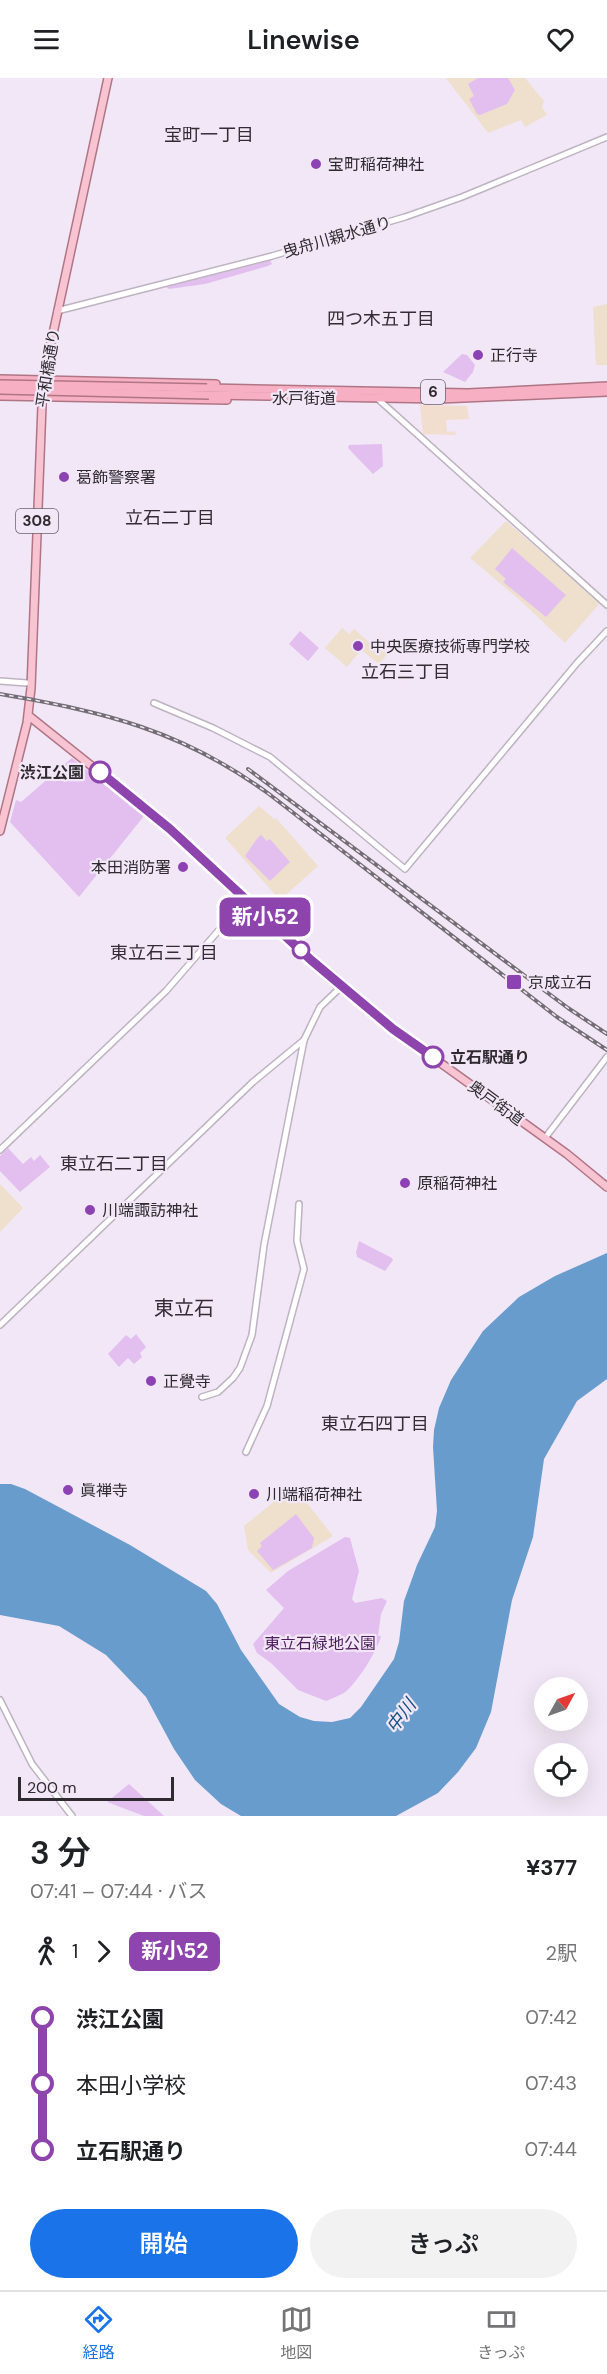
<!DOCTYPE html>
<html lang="ja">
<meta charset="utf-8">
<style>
:root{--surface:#fff;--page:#f2f2f2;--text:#202124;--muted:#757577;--line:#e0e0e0;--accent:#1a73e8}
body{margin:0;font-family:"DM Sans","Noto Sans JP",sans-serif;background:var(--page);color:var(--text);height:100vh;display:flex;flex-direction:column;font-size:22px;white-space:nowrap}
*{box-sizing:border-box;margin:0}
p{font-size:20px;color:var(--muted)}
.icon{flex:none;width:33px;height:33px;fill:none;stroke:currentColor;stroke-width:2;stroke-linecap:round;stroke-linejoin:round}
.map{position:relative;height:1738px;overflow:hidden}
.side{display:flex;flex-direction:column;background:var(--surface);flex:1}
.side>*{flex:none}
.badge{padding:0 12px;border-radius:9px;font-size:21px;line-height:39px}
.needle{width:39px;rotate:50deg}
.buttons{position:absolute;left:534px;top:1599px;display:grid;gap:12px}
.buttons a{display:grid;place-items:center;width:54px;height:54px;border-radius:50%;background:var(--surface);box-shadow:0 6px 24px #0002;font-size:30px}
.scale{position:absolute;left:18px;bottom:15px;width:156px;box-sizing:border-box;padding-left:6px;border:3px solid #2e2a2f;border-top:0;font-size:16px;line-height:21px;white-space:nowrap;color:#2e2a2f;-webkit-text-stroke:4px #f2e7f6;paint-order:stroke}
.map>.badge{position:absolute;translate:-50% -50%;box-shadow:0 0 0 3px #fff}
.legs{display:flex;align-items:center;gap:9px;height:66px;padding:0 30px;font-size:20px}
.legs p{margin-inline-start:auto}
.headline{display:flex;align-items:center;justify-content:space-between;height:102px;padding:0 30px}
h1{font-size:33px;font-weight:600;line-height:45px}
.primary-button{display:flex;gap:12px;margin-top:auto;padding:12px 30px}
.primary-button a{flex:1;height:69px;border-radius:36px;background:var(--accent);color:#fff;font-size:24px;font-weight:600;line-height:69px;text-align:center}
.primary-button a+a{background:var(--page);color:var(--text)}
ul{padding:0 30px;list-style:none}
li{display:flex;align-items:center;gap:21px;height:66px;font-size:22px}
li i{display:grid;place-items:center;width:9px;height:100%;margin:0 8px;background:currentColor}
li i::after{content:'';width:15px;height:15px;margin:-8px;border:4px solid;border-radius:50%;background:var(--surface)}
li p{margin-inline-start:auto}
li:first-child i{background:linear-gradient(#0000 50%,currentColor 0)}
li:last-child i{background:linear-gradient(currentColor 50%,#0000 0)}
header{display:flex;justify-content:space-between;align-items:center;height:78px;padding:0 30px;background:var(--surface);font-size:27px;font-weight:600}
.menu{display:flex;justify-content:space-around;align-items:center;height:84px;border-top:2px solid var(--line);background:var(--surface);font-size:16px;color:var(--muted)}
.menu a{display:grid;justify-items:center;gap:3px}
.menu .active{color:var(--accent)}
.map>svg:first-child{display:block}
.industrial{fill:#f2decf}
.education{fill:#eee0cd}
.green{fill:#e3bff0}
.water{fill:#679ccc}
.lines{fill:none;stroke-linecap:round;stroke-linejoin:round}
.tertiary-casing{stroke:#beb3c1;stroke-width:8}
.primary-casing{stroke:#af7585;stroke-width:10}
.trunk-casing{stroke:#af7585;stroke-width:10}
.tertiary{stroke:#fff;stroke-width:5}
.primary{stroke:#f9c4d2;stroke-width:7}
.trunk{stroke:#f7b0c3;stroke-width:7}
.rail-casing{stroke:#736d75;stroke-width:4}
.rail{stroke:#f2e7f6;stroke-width:1.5;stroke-dasharray:4.5;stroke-linecap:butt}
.trunk-bridge-casing{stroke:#af7585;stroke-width:10;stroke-linecap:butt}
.trunk-bridge{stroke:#f7b0c3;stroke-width:7}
.line-1-casing{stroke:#fff;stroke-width:14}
.line-1{stroke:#8e44ad;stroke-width:9}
.poi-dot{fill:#8d42b3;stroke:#f2e7f6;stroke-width:2}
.stop-1-dot{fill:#fff;stroke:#8e44ad;stroke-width:3}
.labels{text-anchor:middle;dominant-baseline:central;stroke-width:4.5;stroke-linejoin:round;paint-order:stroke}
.shield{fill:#f2e7f6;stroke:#69636b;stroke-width:1.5}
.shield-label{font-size:15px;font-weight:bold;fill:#2e2a2f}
.poi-label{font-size:16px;fill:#2e2a2f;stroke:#f2e7f6;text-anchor:start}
.street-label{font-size:16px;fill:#2e2a2f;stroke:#f2e7f6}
.stop-label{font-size:16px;font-weight:bold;fill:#2e2a2f;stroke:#f2e7f6;text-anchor:end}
.park-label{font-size:16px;fill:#4e1b5e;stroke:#f2e7f6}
.neighbourhood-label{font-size:18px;fill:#342b37;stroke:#f2e7f6}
.water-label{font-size:18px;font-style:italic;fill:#175280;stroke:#f2e7f6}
.quarter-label{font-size:20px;fill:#342b37;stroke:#f2e7f6}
</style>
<header><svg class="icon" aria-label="menu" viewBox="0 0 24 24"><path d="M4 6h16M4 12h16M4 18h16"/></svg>Linewise<svg class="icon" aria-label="heart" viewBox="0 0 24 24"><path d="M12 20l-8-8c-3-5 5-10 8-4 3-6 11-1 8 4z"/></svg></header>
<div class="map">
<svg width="607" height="1738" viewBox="0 0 607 1738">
<rect width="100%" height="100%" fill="#f2e7f6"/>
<path class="industrial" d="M420,327L467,328L469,341L446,342L447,354L455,353L456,357L423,356Z"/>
<g class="education">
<path d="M446,0H525L544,23L542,29L547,37L525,49L521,42L488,55Z"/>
<path d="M607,226V287H596L593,229Z"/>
<path d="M506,443L600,525L565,565L521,523L470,480Z"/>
<path d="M342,550L349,556L354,551L371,566L378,558L392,570L379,586L361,572L347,589L325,570Z"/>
<path d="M259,728L274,741L276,740L318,788L280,822L225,760Z"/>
<path d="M0,1106L23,1130L0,1154Z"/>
<path d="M279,1414H282L287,1418L293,1414L299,1415L333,1458L271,1495L248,1472L244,1448L276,1422Z"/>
</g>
<g class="green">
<path d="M478,0H508L515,12L507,26L480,37L477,36L469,21L474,18L468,6Z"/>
<path d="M270,182L272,186L268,188L205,206L169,211L166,209Z"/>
<path d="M462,276L467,277L475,287L473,294L465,304L443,294Z"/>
<path d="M382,366L383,388L373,396L348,370L349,367Z"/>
<path d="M512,470L566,517L546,539L503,504L506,501L495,491Z"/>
<path d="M300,553L319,570L308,583L289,566Z"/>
<path d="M72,680L144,738L79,819L10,744L16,722L21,724Z"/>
<path d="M261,757L267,763L270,761L290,784L270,803L245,778C251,770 254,763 261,757Z"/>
<path d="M8,1070L23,1086L31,1079L34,1083L40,1077L50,1089L20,1114L0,1093V1078Z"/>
<path d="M359,1163L392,1180L393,1182L385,1193L357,1179L356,1174Z"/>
<path d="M136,1256L146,1269L140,1275L142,1279L134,1286L128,1280L119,1289L108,1276L126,1257L131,1261Z"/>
<path d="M296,1436L314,1460L312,1470L273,1492L257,1473L262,1468L260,1465Z"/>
<path d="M345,1459L350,1460L359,1493L352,1521L355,1525L382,1520L387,1523L381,1536L378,1558H381C378,1572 355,1608 344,1615C339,1618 332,1620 326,1623L298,1612L271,1585L257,1575L253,1566L284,1530L266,1512L288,1493Z"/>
<path d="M129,1706L164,1738H144L107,1724Z"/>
</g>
<path class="water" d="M607,1175V1301L577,1323L544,1381L533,1459L512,1522L491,1634L476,1670L458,1694L438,1715L396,1738H241L221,1726L195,1702L174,1671L146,1619L106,1577L59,1548L0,1537V1406H11L25,1411L130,1467L206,1513L217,1526L241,1572L279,1626L300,1639L314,1643L332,1644L350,1640L361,1629L394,1581L399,1564L404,1523L417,1487L435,1449L437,1433L433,1369L434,1352L439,1330L451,1302L483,1253L519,1219L555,1198Z"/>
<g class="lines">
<g class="tertiary-casing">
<g id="tertiary">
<path d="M57,233L272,178L405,139L462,119L607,59"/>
<path d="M378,321L607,527"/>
<path d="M0,603L27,605"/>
<path d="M154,625L213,650L270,679L405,791L577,585L607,553"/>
<path d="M545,1060L607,979"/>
<path d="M0,1072L166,913L245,822"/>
<path d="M0,1247L253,1004L304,962L320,929L342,908"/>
<path d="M202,1319L218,1314L233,1300L240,1290L252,1257L264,1167L304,962"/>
<path d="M246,1374L267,1328L304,1191L297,1163L299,1126"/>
<path d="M0,1622L32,1686L72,1738"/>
</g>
</g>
<g class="primary-casing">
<g id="primary">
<path d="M29,638L163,745L311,882L392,950L567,1076L607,1109"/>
<path d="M0,753L27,645L31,610L43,302L108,0"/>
</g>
</g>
<g class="trunk-casing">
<g id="trunk">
<path d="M0,301L216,306"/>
<path d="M207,310L468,315L607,308"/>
<path d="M209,317L440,321L607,314"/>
<path d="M0,318L227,322"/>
</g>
</g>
<use href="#tertiary" class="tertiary"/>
<use href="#primary" class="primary"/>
<use href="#trunk" class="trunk"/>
<g class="rail-casing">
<g id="rail">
<path d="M0,616C105,634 181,652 269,716L557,939L607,972"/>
<path d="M248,691L568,930L607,956"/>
</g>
</g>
<use href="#rail" class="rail"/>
<g class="trunk-bridge-casing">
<g id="trunk-bridge">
<path d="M0,306L207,310"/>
<path d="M0,312L209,317"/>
</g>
</g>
<use href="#trunk-bridge" class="trunk-bridge"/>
</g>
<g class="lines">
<g class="line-1-casing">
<path id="line-1" d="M100,694L170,751L311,882L393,951L433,979"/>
</g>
<use href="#line-1" class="line-1"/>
</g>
<g class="poi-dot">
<circle cx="316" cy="86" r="6"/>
<circle cx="478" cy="277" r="6"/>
<circle cx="64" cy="399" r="6"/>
<circle cx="358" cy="568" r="6"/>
<circle cx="183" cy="789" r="6"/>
<rect x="506" y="896" width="16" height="16" rx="3"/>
<circle cx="405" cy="1105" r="6"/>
<circle cx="90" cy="1132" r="6"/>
<circle cx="151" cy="1303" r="6"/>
<circle cx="68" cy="1412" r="6"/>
<circle cx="254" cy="1416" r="6"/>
</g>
<g class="stop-1-dot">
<circle cx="100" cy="694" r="10"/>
<circle cx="301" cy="872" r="8"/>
<circle cx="433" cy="979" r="10"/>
</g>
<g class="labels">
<g class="shield">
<rect x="421" y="302" width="24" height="24" rx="4.5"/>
<rect x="16" y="431" width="42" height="24" rx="4.5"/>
</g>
<g class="shield-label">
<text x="433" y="314">6</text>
<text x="37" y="443">308</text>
</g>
<g class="poi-label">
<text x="328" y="86">宝町稲荷神社</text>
<text x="490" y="277">正行寺</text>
<text x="76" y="399">葛飾警察署</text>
<text x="370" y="568">中央医療技術専門学校</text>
<text x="171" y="789" text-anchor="end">本田消防署</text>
<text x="528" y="904">京成立石</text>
<text x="417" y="1105">原稲荷神社</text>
<text x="102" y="1132">川端諏訪神社</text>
<text x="163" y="1303">正覺寺</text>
<text x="80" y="1412">眞禅寺</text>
<text x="266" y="1416">川端稲荷神社</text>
</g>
<g class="street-label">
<text transform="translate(337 159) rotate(-16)">曳舟川親水通り</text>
<text transform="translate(48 290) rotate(-81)">平和橋通り</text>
<text x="304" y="320">水戸街道</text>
<text transform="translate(496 1025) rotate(36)">奥戸街道</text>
</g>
<g class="stop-label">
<text x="84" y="694">渋江公園</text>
<text x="450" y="979" text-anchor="start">立石駅通り</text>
</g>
<g class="park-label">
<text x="320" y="1565">東立石緑地公園</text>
</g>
<g class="neighbourhood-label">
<text x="209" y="57">宝町一丁目</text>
<text x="381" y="241">四つ木五丁目</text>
<text x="170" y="440">立石二丁目</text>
<text x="406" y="594">立石三丁目</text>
<text x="164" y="875">東立石三丁目</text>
<text x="114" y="1086">東立石二丁目</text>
<text x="375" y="1346">東立石四丁目</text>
</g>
<g class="water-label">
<text transform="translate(401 1638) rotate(-53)">中川</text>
</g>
<g class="quarter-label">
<text x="184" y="1230">東立石</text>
</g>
</g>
</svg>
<div class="buttons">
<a><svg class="needle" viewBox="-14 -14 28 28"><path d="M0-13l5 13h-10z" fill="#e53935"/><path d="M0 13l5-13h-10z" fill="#757577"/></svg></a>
<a><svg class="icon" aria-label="locate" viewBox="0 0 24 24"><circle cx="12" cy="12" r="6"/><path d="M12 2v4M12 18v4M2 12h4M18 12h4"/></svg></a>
</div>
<div class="scale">200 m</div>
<b class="badge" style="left:265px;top:839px;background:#8e44ad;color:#fff">新小52</b>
</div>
<section class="side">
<div class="headline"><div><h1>3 分</h1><p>07:41 – 07:44 · バス</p></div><b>¥377</b></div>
<div class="legs"><svg class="icon" aria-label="walk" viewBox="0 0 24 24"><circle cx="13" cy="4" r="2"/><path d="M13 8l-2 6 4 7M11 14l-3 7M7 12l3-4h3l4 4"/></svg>1<svg class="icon" aria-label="forward" viewBox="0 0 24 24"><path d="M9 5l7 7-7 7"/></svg><b class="badge" style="background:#8e44ad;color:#fff">新小52</b><p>2駅</p></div>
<ul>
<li><i style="color:#8e44ad"></i><b>渋江公園</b><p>07:42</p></li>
<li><i style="color:#8e44ad"></i><span>本田小学校</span><p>07:43</p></li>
<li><i style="color:#8e44ad"></i><b>立石駅通り</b><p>07:44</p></li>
</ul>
<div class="primary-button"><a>開始</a><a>きっぷ</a></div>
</section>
<nav class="menu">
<a class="active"><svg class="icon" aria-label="directions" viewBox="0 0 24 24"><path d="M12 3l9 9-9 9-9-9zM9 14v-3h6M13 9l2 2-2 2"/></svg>経路</a>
<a><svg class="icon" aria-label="map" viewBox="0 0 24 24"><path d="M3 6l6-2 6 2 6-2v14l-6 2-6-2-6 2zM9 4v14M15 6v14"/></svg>地図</a>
<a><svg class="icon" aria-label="tickets" viewBox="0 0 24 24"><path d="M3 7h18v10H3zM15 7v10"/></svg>きっぷ</a>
</nav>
